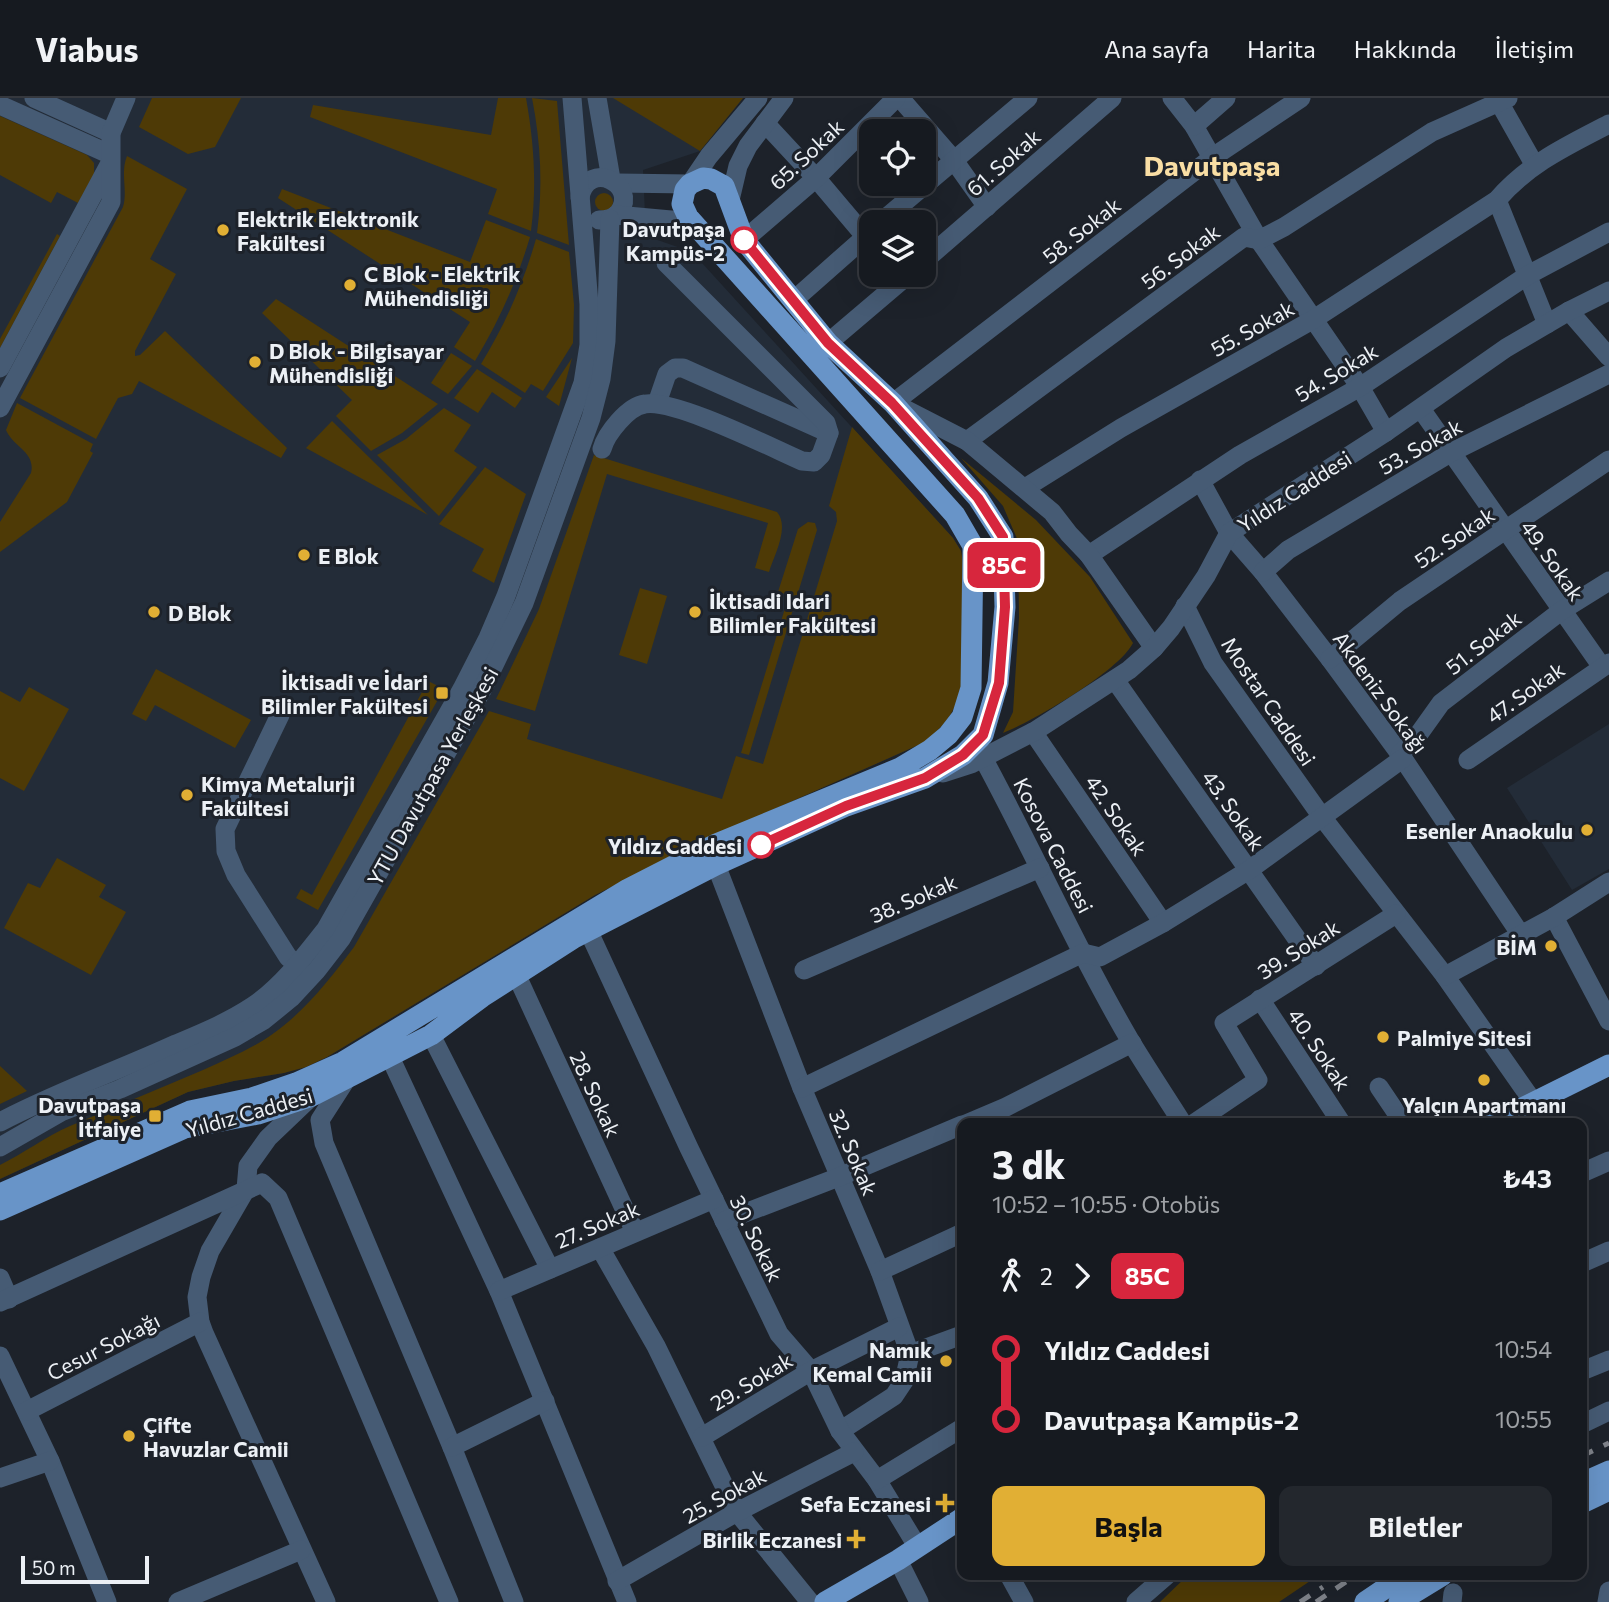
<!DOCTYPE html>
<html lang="tr">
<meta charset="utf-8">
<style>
:root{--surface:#161a20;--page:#23272d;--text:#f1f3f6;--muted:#9ea1a5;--line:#35383e;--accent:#e1af34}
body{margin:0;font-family:Commissioner,sans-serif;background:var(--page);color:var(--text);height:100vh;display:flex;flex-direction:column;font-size:26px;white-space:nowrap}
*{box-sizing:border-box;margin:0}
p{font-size:23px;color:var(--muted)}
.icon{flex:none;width:38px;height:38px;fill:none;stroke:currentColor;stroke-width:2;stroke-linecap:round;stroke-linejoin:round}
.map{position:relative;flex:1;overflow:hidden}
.sheet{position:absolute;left:957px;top:1020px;width:630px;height:462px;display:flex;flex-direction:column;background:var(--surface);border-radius:14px;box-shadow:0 7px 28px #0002,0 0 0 2px var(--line)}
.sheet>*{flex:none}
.badge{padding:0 14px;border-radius:10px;font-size:24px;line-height:46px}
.tools{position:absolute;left:859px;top:21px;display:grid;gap:14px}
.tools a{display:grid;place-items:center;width:77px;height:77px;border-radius:14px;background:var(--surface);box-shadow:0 7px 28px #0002,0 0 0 2px var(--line);font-size:35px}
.scale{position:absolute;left:21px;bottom:18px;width:128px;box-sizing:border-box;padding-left:7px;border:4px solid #ecf0f5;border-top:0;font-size:19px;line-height:24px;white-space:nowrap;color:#ecf0f5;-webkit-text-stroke:5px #1d222a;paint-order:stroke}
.map>.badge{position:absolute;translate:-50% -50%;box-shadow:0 0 0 4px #fff}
.legs{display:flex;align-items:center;gap:10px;height:77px;padding:0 35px;font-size:23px}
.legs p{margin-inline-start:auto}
.overview{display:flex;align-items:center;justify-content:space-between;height:119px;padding:0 35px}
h1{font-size:38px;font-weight:700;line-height:52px}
.button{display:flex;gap:14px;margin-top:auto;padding:14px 35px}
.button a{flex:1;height:80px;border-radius:14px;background:var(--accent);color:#111;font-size:28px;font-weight:700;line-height:80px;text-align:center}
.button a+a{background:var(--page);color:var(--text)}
ul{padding:0 35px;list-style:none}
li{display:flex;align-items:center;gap:24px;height:70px;font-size:26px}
li i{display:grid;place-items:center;width:10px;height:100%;margin:0 9px;background:currentColor}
li i::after{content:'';width:18px;height:18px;margin:-9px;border:5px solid;border-radius:50%;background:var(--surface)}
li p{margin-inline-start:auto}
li:first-child i{background:linear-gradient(#0000 50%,currentColor 0)}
li:last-child i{background:linear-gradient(currentColor 50%,#0000 0)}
header{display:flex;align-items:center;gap:42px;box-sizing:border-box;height:98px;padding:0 35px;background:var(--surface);border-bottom:2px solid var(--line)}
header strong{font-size:33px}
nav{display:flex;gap:38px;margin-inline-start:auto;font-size:24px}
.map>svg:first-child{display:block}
.built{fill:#232c38}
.green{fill:#4e3a06}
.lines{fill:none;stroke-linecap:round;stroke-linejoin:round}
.minor{stroke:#465b74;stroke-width:19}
.major{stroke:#6894c8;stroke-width:21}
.rail{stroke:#7f838a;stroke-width:5;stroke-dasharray:12 12;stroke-linecap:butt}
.line-1-casing{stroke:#fff;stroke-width:16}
.line-1{stroke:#d7263d;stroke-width:10}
.poi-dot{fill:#e1af34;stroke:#1d222a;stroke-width:2.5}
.stop-1-dot{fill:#fff;stroke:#d7263d;stroke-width:3.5}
.labels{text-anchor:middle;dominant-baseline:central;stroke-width:6;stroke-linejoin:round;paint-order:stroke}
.street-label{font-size:21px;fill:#ecf0f5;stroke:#1d222a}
.poi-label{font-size:21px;font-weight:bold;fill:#ecf0f5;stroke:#1d222a;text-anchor:start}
.stop-label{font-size:21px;font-weight:bold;fill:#ecf0f5;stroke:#1d222a;text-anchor:end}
.district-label{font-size:28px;font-weight:bold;fill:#f9dea4;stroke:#1d222a}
</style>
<header>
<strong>Viabus</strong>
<nav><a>Ana sayfa</a><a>Harita</a><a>Hakkında</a><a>İletişim</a></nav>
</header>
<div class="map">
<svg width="1609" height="1504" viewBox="0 0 1609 1504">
<rect width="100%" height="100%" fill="#1d222a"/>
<g class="built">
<path d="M0,0H743L700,53L643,72L646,138L692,154L953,440L961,453L925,644L714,738L595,797L327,959L284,975L234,983L188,994L0,1081Z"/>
<path d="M1609,626V771L1572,792L1507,690Z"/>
</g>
<g class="green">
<path d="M152,0H241L215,49L188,56L139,29Z"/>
<path d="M498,0H526C534,45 537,87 531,133L488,116L497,91L310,19L313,7L491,37Z"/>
<path d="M532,0L557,3L569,147L537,135C543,89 541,46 532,0Z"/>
<path d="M613,0H743L700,53Z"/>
<path d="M0,18L87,57L94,65V76L78,105L57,94L51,105L0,77Z"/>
<path d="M127,58L187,91L150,161L176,176L135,253V258L140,257L165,233L287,350L281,360L139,283L132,296L118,300L96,341L20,300L123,109C128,92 120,75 127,58Z"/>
<path d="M282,91L470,164L486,122L530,139C517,183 499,223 475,263L454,249L470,224L278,100Z"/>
<circle cx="604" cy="104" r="9"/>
<path d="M57,136L60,138L0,250V241Z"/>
<path d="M536,141L569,154L574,207L573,245L543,293L531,286L525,295L481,266C505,227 523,186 536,141Z"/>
<path d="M276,201L438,306L402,335L371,353L336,318L352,302L262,215Z"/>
<path d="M451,255L472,268L448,296L431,285Z"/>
<path d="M572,260L559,308L546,299Z"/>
<path d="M477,271L522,300L515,310L492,294L478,315L454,300Z"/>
<path d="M17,305L93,346L90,353L93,355L67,404L0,454V424L31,375C36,354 13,349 6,332Z"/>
<path d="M444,310L471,327L454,353L477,369L439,418L377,357L406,341Z"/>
<path d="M332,323L428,417L306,350Z"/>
<path d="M852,329L953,440L961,453L964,469L961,591C953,618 945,626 925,644L714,738L595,797L327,959L306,969L284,975L234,983L188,994L0,1081V1067C24,1055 45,1039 70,1028C114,1009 159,991 203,972C227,961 252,951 274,935C306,912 330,881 354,849L489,613L531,626L527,641L722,701L736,658L763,666L837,423L836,414L829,408Z"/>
<path d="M594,357L777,414C790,429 774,458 769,474L755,470L768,425L607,376L535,613L496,601L539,511Z"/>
<path d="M961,360L1036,422L1090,479L1133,545C1119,573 1034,623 1003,635L1013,614L1019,520L1018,443L1003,408Z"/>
<path d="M485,369L526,396L494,485L472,473L484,451L439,426Z"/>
<path d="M808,424L815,425L817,432L749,657L741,655L789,497L778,494L798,431Z"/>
<path d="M640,490L667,498L647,566L619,557Z"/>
<path d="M156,571L251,622L235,650L155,607L146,623L132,616Z"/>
<path d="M428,583L444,591L318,812L296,800L301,791L312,797Z"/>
<path d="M29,589L69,611L24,693L0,680V593L20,604Z"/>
<path d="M57,760L106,787L99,799L126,814L91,877L4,830L28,785L40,790Z"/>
<path d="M0,968L27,993L0,1006Z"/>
<path d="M1188,1477H1319L1279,1504H1160Z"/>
</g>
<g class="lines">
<g class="minor">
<path d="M34,0L111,35"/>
<path d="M597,0L611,81"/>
<path d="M900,0L953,61L987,109"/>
<path d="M1172,0L1194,28L1259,142L1360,289L1386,334"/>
<path d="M1499,0V4L1534,66"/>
<path d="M0,7L109,56"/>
<path d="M765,25L816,80L865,138"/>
<path d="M1194,28L1226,0"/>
<path d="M617,85L690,86L709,58L758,0"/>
<path d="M580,99C588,61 639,86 619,114C614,121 607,122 599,122"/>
<path d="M730,102L738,68L748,48L784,0"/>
<path d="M1497,102L1547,226"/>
<path d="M616,117L693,124"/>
<path d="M881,124L1028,0"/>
<path d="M744,142L816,80L896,0"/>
<path d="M924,163L1112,0"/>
<path d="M794,202L872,133"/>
<path d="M1569,213L1609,259"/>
<path d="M828,245L908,177"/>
<path d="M0,270L109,67"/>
<path d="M657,305L667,276L675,270H683L829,335"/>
<path d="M0,310L111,104V35L126,0"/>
<path d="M1421,311L1602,569"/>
<path d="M967,343L1244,139L1259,142L1284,129L1432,34L1508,0"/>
<path d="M602,351C606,336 628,308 645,306C675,301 770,349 802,363L814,364L821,357L829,335L826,325L666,165"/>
<path d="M1200,382L1229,435L1263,474L1330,561L1400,656L1521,837"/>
<path d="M1025,390L1121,330L1314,221L1497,102C1529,65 1567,48 1609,26"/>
<path d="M1089,457L1240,357L1360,289L1528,177L1609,134"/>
<path d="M1263,474L1288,452L1450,355L1609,276"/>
<path d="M1185,508L1213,565L1322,719L1445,878L1534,1005"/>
<path d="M1154,550L1089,457L1069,436L1052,414L967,343L893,305L1213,59L1301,0"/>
<path d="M1330,561L1400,503L1609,362"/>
<path d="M1115,582L1316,868"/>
<path d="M280,617L225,731L226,753L236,777L288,859L298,867"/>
<path d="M1033,634L1163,825"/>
<path d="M1400,656L1416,640L1441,605L1561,513L1609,483"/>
<path d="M983,660C1034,754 1077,852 1131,944C1148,972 1166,999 1183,1026"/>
<path d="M1468,662L1609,565"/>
<path d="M943,675L971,666L1035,633L1129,572L1154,550L1171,530L1206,478L1229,435L1386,334L1506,250L1569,213L1609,193"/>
<path d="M716,767L802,990L880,1173L910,1256L904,1283L894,1298L840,1333"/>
<path d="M1554,819L1609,923"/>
<path d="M588,832L689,1050L779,1236L811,1273L840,1333L877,1382L917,1448"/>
<path d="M804,872L1040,770"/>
<path d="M516,876L635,1134"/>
<path d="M1445,878L1554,819L1609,784"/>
<path d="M1260,901L1342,1026"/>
<path d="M431,937L550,1171"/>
<path d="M390,959L499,1193L627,1504"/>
<path d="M347,980L320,1022L324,1045L452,1349L514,1504"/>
<path d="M1379,989L1404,1026"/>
<path d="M802,990L1083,855L1100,859L1163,825L1249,772L1402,661"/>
<path d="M312,998L268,1040L248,1068L246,1091L210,1153L201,1179L197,1199L200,1224L204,1235L326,1504"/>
<path d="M0,1024C57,994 117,973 176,946C202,935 229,924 253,908C282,888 304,859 326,831L462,591L488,540L506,498L583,285L589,247V206L572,0"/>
<path d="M966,1026L1006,1009L1132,945"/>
<path d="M1193,1026L1258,982L1224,925L1396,816"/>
<path d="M0,1049L61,1014L120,991L235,939L264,922L291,900L317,872L341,841L482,592L524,505L591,320L601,281L606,243L610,121"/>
<path d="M1582,1075L1609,1063"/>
<path d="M724,1123L839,1079L962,1027"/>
<path d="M600,1150L656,1248L737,1414L810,1504"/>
<path d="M1582,1165L1609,1153"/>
<path d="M880,1173L962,1135"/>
<path d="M0,1180L9,1201"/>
<path d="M499,1193L714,1101"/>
<path d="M0,1204L262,1085L278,1100L449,1504"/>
<path d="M910,1256L962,1237"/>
<path d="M0,1258L50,1363L107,1504"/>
<path d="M1582,1273L1609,1262"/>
<path d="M27,1313L200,1224"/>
<path d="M1582,1326L1609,1313"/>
<path d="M702,1339L811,1273L899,1229"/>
<path d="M452,1349L545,1303"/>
<path d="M0,1380L50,1363"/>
<path d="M877,1382L962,1330"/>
<path d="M898,1462L919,1504"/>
<path d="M1009,1477L1024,1504"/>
<path d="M617,1483L737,1414L854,1354"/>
<path d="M178,1504L301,1452"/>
<path d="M1136,1504L1167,1477"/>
<path d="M1452,1504L1453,1495"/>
<path d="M1607,1504L1609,1493"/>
</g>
<g class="major">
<path d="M1490,1026L1609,967"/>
<path d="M0,1096L190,1013L252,1000L296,985L343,964L628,791L714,747L900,670L930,652L948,637L962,619L971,590L973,448L955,417L688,119L682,106L685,92L690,86L703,80L711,81L724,88L744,142L828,245L893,305L978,400L1003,439L1005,509L998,585L983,637L963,657L925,680L846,708L716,767L574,840L482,899L431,937L312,998L258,1016L185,1030L0,1112"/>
<path d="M1582,1385L1609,1373"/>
<path d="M1582,1405L1609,1392"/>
<path d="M825,1504L898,1462L962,1420"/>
<path d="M1365,1504L1405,1477"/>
<path d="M1399,1504L1443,1477"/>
</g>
<g class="rail">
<path d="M1582,1358L1609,1345"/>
<path d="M1300,1504L1323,1489"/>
<path d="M1316,1504L1356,1477"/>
</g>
</g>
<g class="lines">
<g class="line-1-casing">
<path id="line-1" d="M744,142L828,245L892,305L978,400L1003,439L1005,509L999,585L983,637L963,657L925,680L846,708L761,747"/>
</g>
<use href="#line-1" class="line-1"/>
</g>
<g class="poi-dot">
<circle cx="223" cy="132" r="7"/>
<circle cx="350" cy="187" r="7"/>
<circle cx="255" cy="264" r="7"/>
<circle cx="304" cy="457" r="7"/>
<circle cx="154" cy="514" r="7"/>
<circle cx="695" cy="514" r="7"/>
<rect x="435" y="588" width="14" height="14" rx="3.5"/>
<circle cx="187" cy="697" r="7"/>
<circle cx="1587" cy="732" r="7"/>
<circle cx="1551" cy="848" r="7"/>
<circle cx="1383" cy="939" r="7"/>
<circle cx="1484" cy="982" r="7"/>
<rect x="148" y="1011" width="14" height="14" rx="3.5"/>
<circle cx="946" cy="1263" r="7"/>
<circle cx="129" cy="1338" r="7"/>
<path d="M941.5 1394.5h7v7h7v7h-7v7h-7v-7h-7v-7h7z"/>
<path d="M852.5 1430.5h7v7h7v7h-7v7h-7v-7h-7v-7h7z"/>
</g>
<g class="stop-1-dot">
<circle cx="744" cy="142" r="12"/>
<circle cx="761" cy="747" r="12"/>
</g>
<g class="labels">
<g class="street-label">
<text transform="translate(806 56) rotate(-43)">65. Sokak</text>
<text transform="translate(1003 64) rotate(-41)">61. Sokak</text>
<text transform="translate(1081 132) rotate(-38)">58. Sokak</text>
<text transform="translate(1180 158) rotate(-37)">56. Sokak</text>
<text transform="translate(1252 230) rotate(-29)">55. Sokak</text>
<text transform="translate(1336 274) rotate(-31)">54. Sokak</text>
<text transform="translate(1420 348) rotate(-29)">53. Sokak</text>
<text transform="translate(1294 393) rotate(-33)">Yıldız Caddesi</text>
<text transform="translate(1454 439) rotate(-34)">52. Sokak</text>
<text transform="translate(1553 462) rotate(55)">49. Sokak</text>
<text transform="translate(1483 544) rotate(-38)">51. Sokak</text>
<text transform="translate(1381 594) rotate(54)">Akdeniz Sokağı</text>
<text transform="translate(1525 594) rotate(-35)">47. Sokak</text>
<text transform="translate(1269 603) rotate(56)">Mostar Caddesi</text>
<text transform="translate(432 678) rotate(-61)">YTU Davutpasa Yerleşkesi</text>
<text transform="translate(1234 712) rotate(55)">43. Sokak</text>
<text transform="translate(1117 717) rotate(56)">42. Sokak</text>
<text transform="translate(1054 747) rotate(63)">Kosova Caddesi</text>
<text transform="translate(913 800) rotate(-23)">38. Sokak</text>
<text transform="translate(1298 851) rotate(-32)">39. Sokak</text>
<text transform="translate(1320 951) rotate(56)">40. Sokak</text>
<text transform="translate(596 996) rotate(65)">28. Sokak</text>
<text transform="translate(249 1014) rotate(-16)">Yıldız Caddesi</text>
<text transform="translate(854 1054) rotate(67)">32. Sokak</text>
<text transform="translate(597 1126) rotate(-23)">27. Sokak</text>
<text transform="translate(757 1140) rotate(64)">30. Sokak</text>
<text transform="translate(103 1248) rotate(-27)">Cesur Sokağı</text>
<text transform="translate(751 1283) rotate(-31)">29. Sokak</text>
<text transform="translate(724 1397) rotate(-29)">25. Sokak</text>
</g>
<g class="poi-label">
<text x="237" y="120">Elektrik Elektronik<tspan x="237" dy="24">Fakültesi</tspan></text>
<text x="364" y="175">C Blok - Elektrik<tspan x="364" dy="24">Mühendisliği</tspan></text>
<text x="269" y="252">D Blok - Bilgisayar<tspan x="269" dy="24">Mühendisliği</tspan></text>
<text x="318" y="457">E Blok</text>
<text x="709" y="502">İktisadi Idari<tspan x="709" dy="24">Bilimler Fakültesi</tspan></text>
<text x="168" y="514">D Blok</text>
<text x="428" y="583" text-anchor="end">İktisadi ve İdari<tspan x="428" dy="24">Bilimler Fakültesi</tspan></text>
<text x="201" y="685">Kimya Metalurji<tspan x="201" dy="24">Fakültesi</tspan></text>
<text x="1573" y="732" text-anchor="end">Esenler Anaokulu</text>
<text x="1537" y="848" text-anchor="end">BİM</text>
<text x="1397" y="939">Palmiye Sitesi</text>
<text x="141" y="1006" text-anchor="end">Davutpaşa<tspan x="141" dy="24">İtfaiye</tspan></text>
<text x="1484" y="1006" text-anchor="middle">Yalçın Apartmanı</text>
<text x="932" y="1251" text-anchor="end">Namık<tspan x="932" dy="24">Kemal Camii</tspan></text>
<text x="143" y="1326">Çifte<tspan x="143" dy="24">Havuzlar Camii</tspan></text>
<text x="931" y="1405" text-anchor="end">Sefa Eczanesi</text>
<text x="842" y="1441" text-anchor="end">Birlik Eczanesi</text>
</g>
<g class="stop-label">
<text x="725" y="130">Davutpaşa<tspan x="725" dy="24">Kampüs-2</tspan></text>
<text x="742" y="747">Yıldız Caddesi</text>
</g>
<g class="district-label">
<text x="1212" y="67">Davutpaşa</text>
</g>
</g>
</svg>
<div class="tools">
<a><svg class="icon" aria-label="locate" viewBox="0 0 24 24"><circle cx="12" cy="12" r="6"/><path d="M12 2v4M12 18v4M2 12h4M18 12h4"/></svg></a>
<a><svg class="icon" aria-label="layers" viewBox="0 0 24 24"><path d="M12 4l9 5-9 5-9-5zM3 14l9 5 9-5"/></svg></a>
</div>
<div class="scale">50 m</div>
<b class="badge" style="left:1004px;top:467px;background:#d7263d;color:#fff">85C</b>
<section class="sheet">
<div class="overview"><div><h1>3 dk</h1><p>10:52 – 10:55 · Otobüs</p></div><b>₺43</b></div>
<div class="legs"><svg class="icon" aria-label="walk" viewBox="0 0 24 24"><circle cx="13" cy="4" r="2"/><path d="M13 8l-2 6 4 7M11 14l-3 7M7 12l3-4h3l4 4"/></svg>2<svg class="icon" aria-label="forward" viewBox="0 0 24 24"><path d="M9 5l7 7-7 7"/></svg><b class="badge" style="background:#d7263d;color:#fff">85C</b></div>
<ul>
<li><i style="color:#d7263d"></i><b>Yıldız Caddesi</b><p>10:54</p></li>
<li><i style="color:#d7263d"></i><b>Davutpaşa Kampüs-2</b><p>10:55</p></li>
</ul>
<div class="button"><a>Başla</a><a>Biletler</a></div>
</section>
</div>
